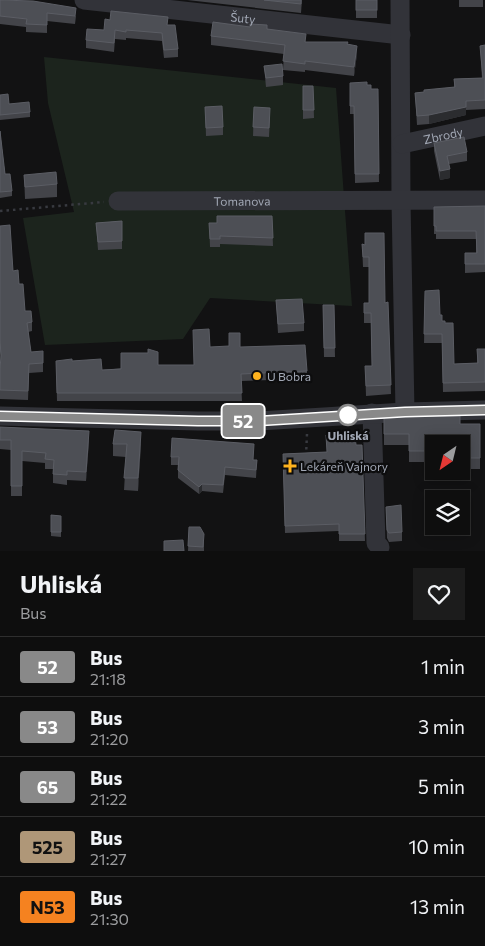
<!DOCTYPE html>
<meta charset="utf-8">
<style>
:root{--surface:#0e0e0e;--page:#1c1c1c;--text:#f1f3f6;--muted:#9b9c9e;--line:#2e2e2e}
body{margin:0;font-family:Commissioner,sans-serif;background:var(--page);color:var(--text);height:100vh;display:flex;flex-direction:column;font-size:19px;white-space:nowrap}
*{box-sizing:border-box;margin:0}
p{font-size:16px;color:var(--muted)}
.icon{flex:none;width:28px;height:28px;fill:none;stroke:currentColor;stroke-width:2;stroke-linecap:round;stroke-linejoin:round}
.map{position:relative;height:551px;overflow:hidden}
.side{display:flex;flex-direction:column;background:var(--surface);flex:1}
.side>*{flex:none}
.badge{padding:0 10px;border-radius:4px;font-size:18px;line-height:32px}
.needle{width:32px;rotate:215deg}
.controls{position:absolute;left:425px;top:435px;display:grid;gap:10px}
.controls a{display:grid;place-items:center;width:45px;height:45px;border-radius:0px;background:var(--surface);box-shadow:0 2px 12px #0003,0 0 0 1px var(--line);font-size:25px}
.map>.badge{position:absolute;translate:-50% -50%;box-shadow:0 0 0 2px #fff}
.round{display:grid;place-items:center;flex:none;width:52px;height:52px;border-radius:0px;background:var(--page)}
.head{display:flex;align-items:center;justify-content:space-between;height:85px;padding:0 20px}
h1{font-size:24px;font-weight:700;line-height:38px}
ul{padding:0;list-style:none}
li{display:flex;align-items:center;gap:15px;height:60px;padding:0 20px;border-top:1px solid var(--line)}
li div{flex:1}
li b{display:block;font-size:19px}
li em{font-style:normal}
li .badge{min-width:55px;font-weight:700;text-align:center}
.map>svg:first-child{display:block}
.green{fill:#1c241d}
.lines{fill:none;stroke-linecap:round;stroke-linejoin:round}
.path{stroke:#383a40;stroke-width:2.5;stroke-dasharray:2.5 4;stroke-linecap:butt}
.minor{stroke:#323339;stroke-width:19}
.wall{fill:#434449}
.shaded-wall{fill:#2b2c2f}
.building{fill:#4d4f55;stroke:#5b5d64}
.line-casing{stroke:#fff;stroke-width:11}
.line{stroke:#898989;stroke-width:8}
.poi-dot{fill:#ffb31e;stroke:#0d0d0e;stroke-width:2}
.stop-dot{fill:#fff;stroke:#898989;stroke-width:2.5}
.labels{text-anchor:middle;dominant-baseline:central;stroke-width:4.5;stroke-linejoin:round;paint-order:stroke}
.street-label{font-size:12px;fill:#a2a8b5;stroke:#0d0d0e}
.poi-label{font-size:12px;fill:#a2a8b5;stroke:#0d0d0e;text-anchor:start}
.stop-label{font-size:12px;font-weight:bold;fill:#a2a8b5;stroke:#0d0d0e}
</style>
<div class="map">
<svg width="485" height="551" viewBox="0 0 485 551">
<rect width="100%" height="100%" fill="#121213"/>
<path class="green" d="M44,57L336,88L352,306L210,298L183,339L45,345L23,218L74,212L48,103Z"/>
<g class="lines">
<g class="path">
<path d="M0,211L104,202"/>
<path d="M306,456L307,434"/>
</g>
<g class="minor">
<path id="s1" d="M84,0L401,35"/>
<path d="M400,0L401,201L405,412"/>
<path id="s2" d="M402,144L485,126"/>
<path id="s3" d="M118,201L485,200"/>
<path d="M372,413L376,543L380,547"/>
<path d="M0,416L198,421H259L405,412L485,410"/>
</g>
</g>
<g class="wall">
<path d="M0,0L76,16L75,24L47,21V33L26,32V27L0,24Z"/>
<path d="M187,0H302L301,13Z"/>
<rect x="356" y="0" width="21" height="18"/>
<rect x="459" y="0" width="24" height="7"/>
<path d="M168,25L178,49V57L164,58L162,41L126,38V40L115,39L114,52L86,48V40L104,30Z"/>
<path d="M267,29L306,42L348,44L357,54L354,76L305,70V72L283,70L284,54L211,45V36Z"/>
<path d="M485,45V109L466,110V115L429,124L417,125L415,93L424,92L454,87V79L482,78L480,46Z"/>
<path d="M264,66L283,76V85L266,87Z"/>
<path d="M350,83L367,85L371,89H378L379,182L355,183L354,114H350Z"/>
<path d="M303,86H313L314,118L303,119Z"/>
<path d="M0,95L9,104L30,112V117L0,120Z"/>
<path d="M205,107L223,127V135L206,136Z"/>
<path d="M254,107L270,117L269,137L253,136Z"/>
<path d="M0,131L5,174L12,191V196L0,198Z"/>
<path d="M434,143L467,152V161L449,164L450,178L440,180L434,151Z"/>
<path d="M24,175L57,184V197L25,199Z"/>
<path d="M485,206V272L465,273V253H476V239H436V234H434V207Z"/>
<path d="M272,216L273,246L220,244V247H210L209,223H217Z"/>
<path d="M122,221V249L98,250L96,223Z"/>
<path d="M0,226L13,271L19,284L25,311L32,322V331L28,332L31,352L43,363V372L29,373L28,400L0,399V370L1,360L0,351Z"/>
<path d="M362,244L365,245L385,303L388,302L391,394L366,396L365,366H372L371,323H364V303H369V267H363Z"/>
<path d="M425,291L440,315L454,364L477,363V349H485V391L443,392L442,343H424Z"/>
<path d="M276,300L304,323V331L278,333Z"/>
<path d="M323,305H334L335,357H324Z"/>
<path d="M210,347H240L307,371V379L241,381L242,401H57L56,361H72L102,370L158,365H194Z"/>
<path d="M384,417L460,424H480V469H463V475L445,476V471H461V444H434V462H409V445H384Z"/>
<path d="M0,427L89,441L86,481L67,480V485L53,483V469H45V463L22,461V496H11V450L0,449Z"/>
<path d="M113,444H141L138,491L124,490L126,457L113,456Z"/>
<path d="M356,445H362L365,541H339V531L285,533L283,454L327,452Z"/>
<path d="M171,457L257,460L256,478L225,475L223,493L202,491L199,494L178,478V465H171Z"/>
<path d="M386,507L402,532V541L389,542L387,538Z"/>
<path d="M51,515L61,516V537L51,536Z"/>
<path d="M189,527L204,542V551H188Z"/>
</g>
<g class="shaded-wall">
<path d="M357,46V54L354,76V67Z"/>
<path d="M466,107V115L429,124V115Z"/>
<path d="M450,169V178L440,180V171Z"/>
<path d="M89,431V441L86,481V472Z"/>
<path d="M141,432V444L138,491V478Z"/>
<path d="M202,484V491L199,494V487Z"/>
</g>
<g class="building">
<path d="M0,0L33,1L76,8L75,16L47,13V25L26,24L27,19L0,16Z"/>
<path d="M264,0H301V4Z"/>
<rect x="356" y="0" width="21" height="10"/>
<path d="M111,11L168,17L167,25H175L178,49L164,50L162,33L126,30V32L115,30L114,43L86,40L87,29L104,30L105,19L110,20Z"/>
<path d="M213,22L250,27V24L267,25V29L306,34L305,42H348L347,44L357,46L354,67L305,61V64L283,61L285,45L211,36Z"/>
<path d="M485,45V100L466,101V107L429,115L417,116L415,93L424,92V90L455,87L454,79L483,78L480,46Z"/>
<path d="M282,64L283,76L266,78L264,66Z"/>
<path d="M367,82V85H371V89H378L379,174H355L354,106H350V83Z"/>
<path d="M303,86H313L314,110H303Z"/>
<path d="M8,94L9,104L29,102L30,112L0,115V95Z"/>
<path d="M222,106L223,127L206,128L205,107Z"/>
<path d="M254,107L270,108L269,128L253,127Z"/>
<path d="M0,131L5,174H10L12,191L0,192Z"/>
<path d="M464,137L467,152L447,156L450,169L440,171L434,143Z"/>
<path d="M56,172L57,184L25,187L24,175Z"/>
<path d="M485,206V264H465V253H477L476,231H436V226H434V207Z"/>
<path d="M217,216H272L273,238L220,236V239H210L209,223H217Z"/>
<path d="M122,221V241L98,242L96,223Z"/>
<path d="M10,225L13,271L18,270L19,284H23L25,311H31L32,322L27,323L31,352L43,351V363L29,364L28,391L0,390V370L1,355L0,341V226Z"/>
<path d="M365,233H384L385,303L388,302L391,385L366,386L365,366H372L371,313H364V303H369V257H363L362,244L365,245Z"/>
<path d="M439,290L440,315H442V321H445V323H453L454,364L478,363L477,349H485V382L443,383L442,334H424L425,291Z"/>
<path d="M302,299L304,323L278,324L276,300Z"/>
<path d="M323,305H334L335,348H324Z"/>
<path d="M209,329L210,347L229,346V333H240V347L305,345L307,371L241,374L242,393H57L56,361L72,359V361L101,359L102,370L121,369V353H148V349L158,352V365H194L193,330Z"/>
<path d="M454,416H460V424H480V458H462L463,464H461V444H434V451H409V434H384V417Z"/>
<path d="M0,427L89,431L86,472L67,471V475L53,474L54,460L45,459L46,453L22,451V486H11V440H0Z"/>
<path d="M115,430L141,432L138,478H124L127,444H113Z"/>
<path d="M355,434L356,445H362L365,534H339V524L285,526L283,454L327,452L326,435Z"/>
<path d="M172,438L254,444L253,460H257L256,470L225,467L223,485L202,484L199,487L178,470L179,457H171Z"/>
<path d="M401,505L402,532L389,533L387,530L386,507Z"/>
<path d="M51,515L61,516V532H51Z"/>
<path d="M189,527H200L204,534L203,547L188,546Z"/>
<path d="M183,540L184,551H164V541Z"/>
</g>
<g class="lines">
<g class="line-casing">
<path id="line" d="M0,416L198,421H259L405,412L485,410"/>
</g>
<use href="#line" class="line"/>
</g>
<g class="poi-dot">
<circle cx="257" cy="376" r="5"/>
<path d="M287.5 458.5h5v5h5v5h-5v5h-5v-5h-5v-5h5z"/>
</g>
<circle class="stop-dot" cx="348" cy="415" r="10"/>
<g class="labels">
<g class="street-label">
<text stroke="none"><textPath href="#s1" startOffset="160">Šuty</textPath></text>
<text stroke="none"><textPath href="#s2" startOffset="42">Zbrody</textPath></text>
<text stroke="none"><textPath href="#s3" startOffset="124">Tomanova</textPath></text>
</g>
<g class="poi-label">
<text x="267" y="376">U Bobra</text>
<text x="300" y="466">Lekáreň Vajnory</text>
</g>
<g class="stop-label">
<text x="348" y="435">Uhliská</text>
</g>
</g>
</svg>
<div class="controls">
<a><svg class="needle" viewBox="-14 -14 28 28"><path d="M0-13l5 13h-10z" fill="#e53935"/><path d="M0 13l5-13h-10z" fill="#9b9c9e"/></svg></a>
<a><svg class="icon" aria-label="layers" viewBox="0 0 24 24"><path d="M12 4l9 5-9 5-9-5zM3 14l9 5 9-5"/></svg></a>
</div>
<b class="badge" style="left:243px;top:421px;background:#898989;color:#fff">52</b>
</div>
<section class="side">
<div class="head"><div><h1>Uhliská</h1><p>Bus</p></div><a class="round"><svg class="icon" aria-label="heart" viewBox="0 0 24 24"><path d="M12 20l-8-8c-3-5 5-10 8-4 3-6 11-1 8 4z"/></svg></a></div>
<ul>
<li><span class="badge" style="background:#898989;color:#fff">52</span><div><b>Bus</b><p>21:18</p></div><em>1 min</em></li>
<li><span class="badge" style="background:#898989;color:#fff">53</span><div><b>Bus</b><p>21:20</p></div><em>3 min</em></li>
<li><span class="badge" style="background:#898989;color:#fff">65</span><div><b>Bus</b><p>21:22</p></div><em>5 min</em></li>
<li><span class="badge" style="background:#af9778;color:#111">525</span><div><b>Bus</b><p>21:27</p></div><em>10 min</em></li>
<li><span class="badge" style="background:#f58220;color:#111">N53</span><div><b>Bus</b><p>21:30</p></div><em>13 min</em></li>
</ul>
</section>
